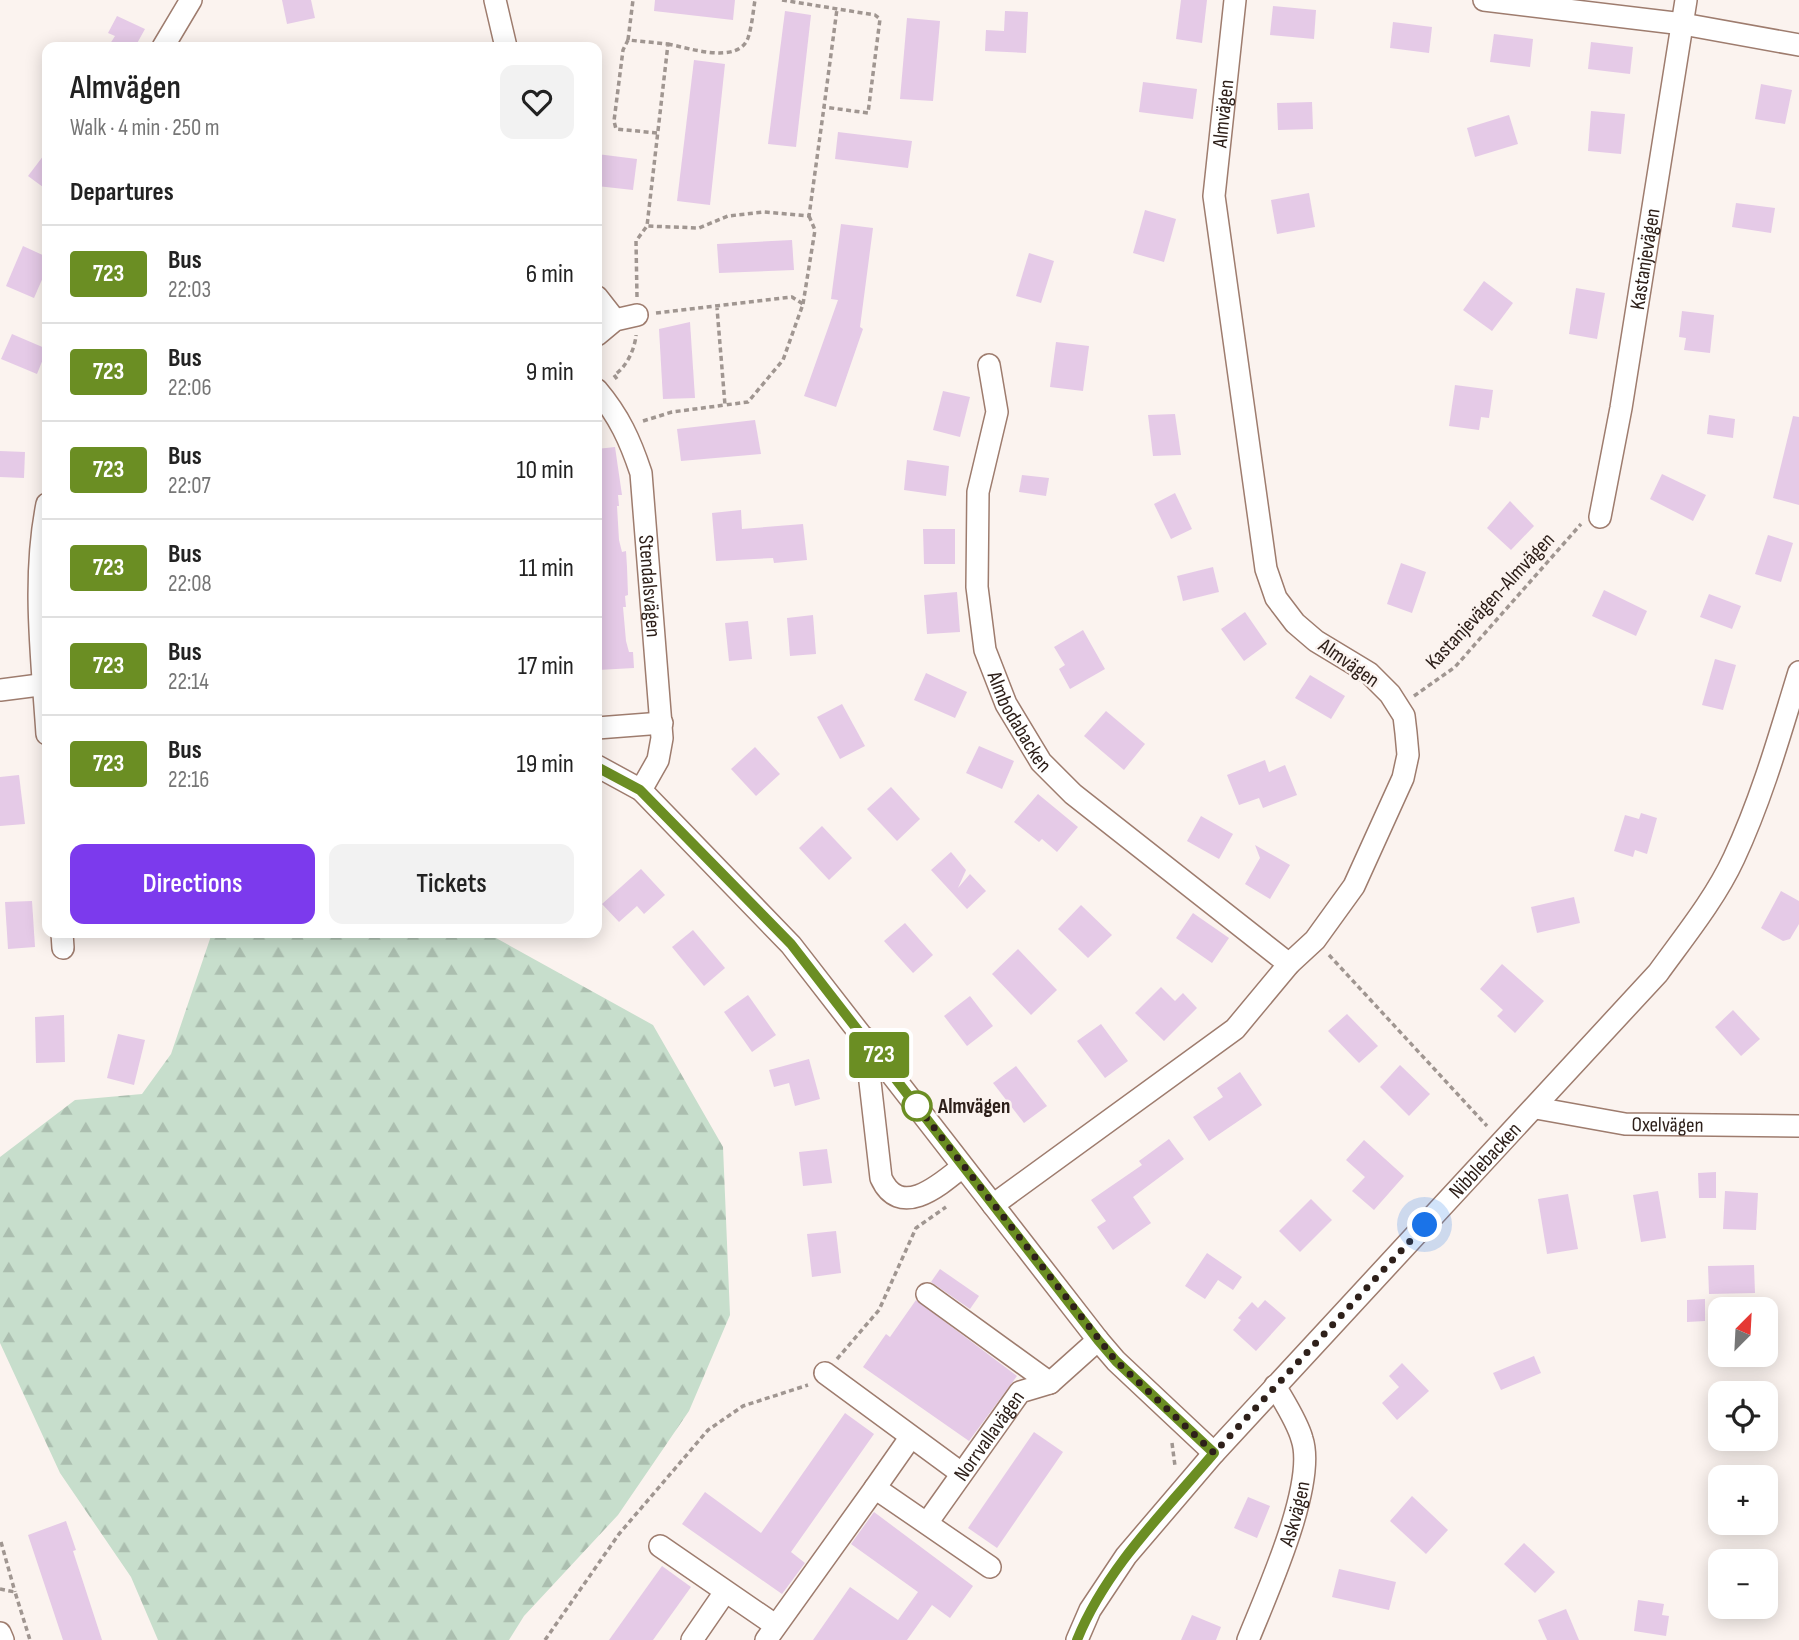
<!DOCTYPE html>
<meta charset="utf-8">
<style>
:root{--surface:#fff;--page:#f2f2f2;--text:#222;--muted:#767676;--line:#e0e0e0;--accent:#7c3aed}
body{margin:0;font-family:"Sofia Sans Condensed",sans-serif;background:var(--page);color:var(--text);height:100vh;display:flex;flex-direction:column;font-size:26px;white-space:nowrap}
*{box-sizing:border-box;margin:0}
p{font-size:23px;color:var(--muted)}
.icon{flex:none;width:38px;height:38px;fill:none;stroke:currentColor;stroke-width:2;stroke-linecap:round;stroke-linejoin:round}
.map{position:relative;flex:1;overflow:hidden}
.drawer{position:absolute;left:42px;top:42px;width:560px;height:896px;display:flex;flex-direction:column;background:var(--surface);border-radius:14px;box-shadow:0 4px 18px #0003}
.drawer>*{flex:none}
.badge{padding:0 14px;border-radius:5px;font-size:24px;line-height:46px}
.needle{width:46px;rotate:24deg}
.controls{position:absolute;left:1708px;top:1297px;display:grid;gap:14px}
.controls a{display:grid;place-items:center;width:70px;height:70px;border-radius:14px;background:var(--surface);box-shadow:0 4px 18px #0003;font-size:35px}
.you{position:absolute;width:35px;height:35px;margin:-18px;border:5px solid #fff;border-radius:50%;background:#1a73e8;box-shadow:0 0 0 10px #1a73e833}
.map>.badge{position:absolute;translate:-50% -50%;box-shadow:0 0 0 4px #fff}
h2{padding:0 28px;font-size:26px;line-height:63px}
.round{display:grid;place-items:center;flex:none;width:74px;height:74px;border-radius:14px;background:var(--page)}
.summary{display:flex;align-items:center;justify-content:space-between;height:119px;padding:0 28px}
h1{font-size:33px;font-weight:600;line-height:52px}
.primary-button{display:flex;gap:14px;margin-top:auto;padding:14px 28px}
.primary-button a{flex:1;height:80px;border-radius:14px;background:var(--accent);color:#fff;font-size:28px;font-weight:600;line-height:80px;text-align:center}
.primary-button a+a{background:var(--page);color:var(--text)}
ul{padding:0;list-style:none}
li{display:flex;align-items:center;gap:21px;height:98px;padding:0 28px;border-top:2px solid var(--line)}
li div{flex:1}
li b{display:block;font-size:26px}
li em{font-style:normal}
li .badge{min-width:77px;font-weight:700;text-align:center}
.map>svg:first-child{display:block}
.forest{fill:url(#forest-firs)}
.building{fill:#e5cae7}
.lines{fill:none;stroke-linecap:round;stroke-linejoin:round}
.minor-casing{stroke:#9e7c6e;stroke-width:24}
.path{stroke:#a09691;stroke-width:3.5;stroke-dasharray:5 3.5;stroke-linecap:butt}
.minor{stroke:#fff;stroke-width:21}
.line-casing{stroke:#fff;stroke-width:16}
.line{stroke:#6b8e23;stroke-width:10}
.walk{stroke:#2e201a;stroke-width:7;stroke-dasharray:0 12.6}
.stop-dot{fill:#fff;stroke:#6b8e23;stroke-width:3.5}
.labels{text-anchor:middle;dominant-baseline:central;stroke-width:5;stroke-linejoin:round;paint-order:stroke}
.street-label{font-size:21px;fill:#2e201a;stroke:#fbf3ef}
.stop-label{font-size:21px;font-weight:bold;fill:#2e201a;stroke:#fbf3ef;text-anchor:start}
</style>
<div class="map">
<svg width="1799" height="1640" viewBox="0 0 1799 1640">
<defs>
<pattern id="forest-firs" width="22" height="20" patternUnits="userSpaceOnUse" patternTransform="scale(1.75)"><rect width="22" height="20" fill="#c7decc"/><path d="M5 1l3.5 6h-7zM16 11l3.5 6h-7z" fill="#abbeaf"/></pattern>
</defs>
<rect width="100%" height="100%" fill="#fbf3ef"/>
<path class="forest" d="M212,933H487L653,1025L723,1147L730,1315L689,1411L618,1515L524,1616L509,1640H158L131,1577L60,1473L0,1343V1157L75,1100L142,1094L171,1054Z"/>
<g class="building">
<path d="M282,0H311L315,18L287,24Z"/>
<path d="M655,0H735L733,20L654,11Z"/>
<path d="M1181,0H1207L1202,43L1176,39Z"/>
<path d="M1273,6L1316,10L1314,39L1270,35Z"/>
<path d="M785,11L811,15L796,147L768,144Z"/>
<path d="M1005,11L1028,12L1026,53L985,51L986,30L1004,31Z"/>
<path d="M117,16L145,29L135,47H108L115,36L108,33Z"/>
<path d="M907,18L940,21L933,101L900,99Z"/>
<path d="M1393,22L1432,27L1429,53L1390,48Z"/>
<path d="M1494,34L1533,39L1530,67L1490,62Z"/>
<path d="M1591,42L1633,47L1630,74L1588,69Z"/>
<path d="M694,60L725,64L710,205L677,201Z"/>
<path d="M1143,82L1197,89L1193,119L1139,112Z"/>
<path d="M1761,84L1792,90L1785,124L1755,119Z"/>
<path d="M1312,102L1313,129L1278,130L1277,103Z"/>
<path d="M1591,111L1625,114L1621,154L1588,151Z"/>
<path d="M1509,115L1518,144L1475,157L1467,128Z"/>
<path d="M838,132L912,141L908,168L835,159Z"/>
<path d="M47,151V190L28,176Z"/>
<path d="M597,154L637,159L633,190L597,186Z"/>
<path d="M1309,193L1315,227L1277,234L1271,200Z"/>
<path d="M1736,203L1775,208L1771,233L1732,227Z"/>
<path d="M1145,210L1176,219L1164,262L1133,253Z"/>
<path d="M841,224L873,228L860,327L863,329L836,407L804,396L838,300L831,299Z"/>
<path d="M792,240L794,270L719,273L717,244Z"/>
<path d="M23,246L47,257V268L34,298L6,286Z"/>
<path d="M1029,253L1054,261L1041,303L1016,296Z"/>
<path d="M1484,281L1513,303L1492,331L1463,310Z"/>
<path d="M1576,288L1605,293L1597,339L1569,334Z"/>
<path d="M1682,311L1714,315L1710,353L1684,350L1686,338L1679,337Z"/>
<path d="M690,322L695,398L663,399L659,329Z"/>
<path d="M12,334L47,349L37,374L1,359Z"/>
<path d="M1056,342L1089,346L1083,391L1050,387Z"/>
<path d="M1455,385L1493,390L1489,418L1481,417L1479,430L1449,426Z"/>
<path d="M943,391L970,397L960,437L933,430Z"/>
<path d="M1175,414L1181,455L1153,456L1148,415Z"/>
<path d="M1709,415L1735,419L1733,438L1707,434Z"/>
<path d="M1793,416L1799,417V505L1773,498Z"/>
<path d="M755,420L761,454L681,461L677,429Z"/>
<path d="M615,447L622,495H618L619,506H617L619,540L622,552L626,551L627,567L628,595L625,596L626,607H623L626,641L629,652H633L634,668L598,670L597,449Z"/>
<path d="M0,451L25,452L24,478L0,477Z"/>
<path d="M907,460L949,466L946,496L904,490Z"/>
<path d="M1662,474L1706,495L1693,521L1650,499Z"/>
<path d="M1022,475L1049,478L1046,496L1019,492Z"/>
<path d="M1175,493L1192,529L1171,539L1154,504Z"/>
<path d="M1510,501L1534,526L1511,550L1487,528Z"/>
<path d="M741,510L742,529L803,524L807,560L774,563L773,558L716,561L712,513Z"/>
<path d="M923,529H955V564H924Z"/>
<path d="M1768,535L1793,543L1781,582L1755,574Z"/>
<path d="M1401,563L1426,572L1412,613L1387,604Z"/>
<path d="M1213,567L1219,592L1183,601L1177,576Z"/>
<path d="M1604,590L1647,611L1636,636L1592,616Z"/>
<path d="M957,592L960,632L927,634L924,595Z"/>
<path d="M1709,594L1741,606L1732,629L1700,617Z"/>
<path d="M1245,612L1267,644L1244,661L1221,629Z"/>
<path d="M813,615L816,654L790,656L787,618Z"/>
<path d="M748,621L752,659L729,661L725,623Z"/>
<path d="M1083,630L1105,669L1070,689L1059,669L1065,665L1054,647Z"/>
<path d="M1715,659L1736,665L1723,710L1702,705Z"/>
<path d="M926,673L967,692L955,718L914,700Z"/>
<path d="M1310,675L1345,696L1331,719L1295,698Z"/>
<path d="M842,704L865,746L840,759L817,717Z"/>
<path d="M1106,711L1145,744L1124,770L1084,736Z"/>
<path d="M979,746L1014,761L1002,789L966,773Z"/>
<path d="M755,747L780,774L756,796L731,769Z"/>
<path d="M1265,760L1269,772L1285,765L1297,795L1263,808L1259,798L1239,805L1227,775Z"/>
<path d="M19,775L25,824L0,826V777Z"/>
<path d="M891,787L920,819L897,841L867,809Z"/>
<path d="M1038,794L1078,827L1057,852L1042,839L1039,842L1014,822Z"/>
<path d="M1641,813L1657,818L1647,854L1635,850L1633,857L1614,851L1625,815L1639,819Z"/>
<path d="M1201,816L1233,834L1219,859L1187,841Z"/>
<path d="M822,826L852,858L829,880L799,848Z"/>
<path d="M1255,845L1290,865L1270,899L1245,884L1260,858Z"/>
<path d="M951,852L966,870L958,888L970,874L986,891L967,909L931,870Z"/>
<path d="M641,869L665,895L644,914L637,906L619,922L602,904Z"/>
<path d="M1781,891L1799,901V924L1790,939L1783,941L1761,928Z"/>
<path d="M1574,897L1580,923L1537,933L1531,907Z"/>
<path d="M32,901L35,947L8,949L5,902Z"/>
<path d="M1081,905L1112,935L1088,958L1058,929Z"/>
<path d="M1193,913L1229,938L1212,963L1176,938Z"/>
<path d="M905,923L933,955L913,973L884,941Z"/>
<path d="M693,930L725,968L704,986L672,947Z"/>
<path d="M1018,949L1057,990L1031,1015L992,974Z"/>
<path d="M1502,964L1544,1001L1515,1033L1497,1016L1503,1010L1480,989Z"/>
<path d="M1161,987L1175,1001L1183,993L1197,1008L1164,1041L1135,1013Z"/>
<path d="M748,995L776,1035L752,1052L724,1012Z"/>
<path d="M970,996L993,1026L967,1046L944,1016Z"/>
<path d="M1733,1010L1760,1039L1741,1056L1715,1027Z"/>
<path d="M1347,1014L1378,1046L1359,1063L1328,1031Z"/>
<path d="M64,1015L65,1062L36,1063L35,1017Z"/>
<path d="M1101,1024L1128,1061L1105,1078L1077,1041Z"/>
<path d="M118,1034L145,1040L134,1085L107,1078Z"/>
<path d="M809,1059L820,1099L795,1106L789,1083L774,1087L769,1070Z"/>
<path d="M1400,1065L1430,1094L1409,1116L1380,1087Z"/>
<path d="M1016,1066L1047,1106L1024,1123L993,1083Z"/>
<path d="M1240,1072L1262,1105L1209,1141L1193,1117L1223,1097L1217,1088Z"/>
<path d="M1169,1139L1184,1159L1133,1197L1151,1223L1113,1250L1097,1227L1106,1221L1091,1200L1142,1165L1139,1161Z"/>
<path d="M1364,1140L1404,1176L1374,1210L1352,1191L1365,1177L1346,1160Z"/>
<path d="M827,1149L832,1183L803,1186L799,1152Z"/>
<path d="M1716,1172V1198H1699L1698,1173Z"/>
<path d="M1658,1191L1666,1238L1641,1242L1633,1195Z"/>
<path d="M1725,1191L1758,1193L1756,1230L1723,1229Z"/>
<path d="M1568,1194L1578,1249L1547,1254L1538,1199Z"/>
<path d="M1311,1199L1332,1220L1300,1252L1279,1231Z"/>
<path d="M836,1231L841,1273L812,1277L807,1234Z"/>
<path d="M1207,1253L1242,1277L1233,1290L1218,1280L1205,1299L1185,1286Z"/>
<path d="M1754,1265L1755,1293L1709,1294L1708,1266Z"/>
<path d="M940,1269L979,1296L970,1309L931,1282Z"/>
<path d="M1705,1299V1321L1687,1322V1300Z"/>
<path d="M916,1300L1017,1376L969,1441L863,1367L886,1334L890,1337Z"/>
<path d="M1265,1300L1286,1318L1256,1351L1233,1330L1241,1320L1238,1318L1252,1302L1258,1308Z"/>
<path d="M1534,1356L1541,1373L1501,1390L1493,1373Z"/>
<path d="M1402,1363L1429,1391L1397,1420L1382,1403L1399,1387L1389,1376Z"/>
<path d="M845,1413L874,1434L791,1552L805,1563L782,1594L682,1524L705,1492L761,1533Z"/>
<path d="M1034,1432L1063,1452L997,1548L968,1528Z"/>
<path d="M1412,1496L1448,1530L1426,1554L1390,1521Z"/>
<path d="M1248,1497L1270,1506L1257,1538L1234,1528Z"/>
<path d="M874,1512L973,1586L950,1618L932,1605L907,1640H813L850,1587L898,1620L918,1592L851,1544Z"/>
<path d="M66,1521L76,1550L73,1551L102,1640H63L28,1535Z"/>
<path d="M1524,1543L1555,1572L1535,1593L1504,1564Z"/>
<path d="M662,1566L691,1587L653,1640H609Z"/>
<path d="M1339,1569L1396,1582L1389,1610L1332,1597Z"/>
<path d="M1638,1600L1664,1604L1662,1615L1669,1616L1666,1636L1634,1631Z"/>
<path d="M1566,1609L1579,1640H1547L1538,1620Z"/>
<path d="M1192,1615L1221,1627L1216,1640H1181Z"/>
</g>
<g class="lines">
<g class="minor-casing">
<g id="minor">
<path d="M495,0L506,47"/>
<path d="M1484,0L1683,24L1799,45"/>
<path d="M163,47L191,0"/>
<path d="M597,297L615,320"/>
<path d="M597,335L615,320L637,315"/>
<path id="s1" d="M989,365L997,412L978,492L977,587L985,650L1006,704L1041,762L1073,794L1289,964"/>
<path id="s2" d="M597,390C619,416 630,440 641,473L662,738L658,760L641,790"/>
<path d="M47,504C32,579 42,658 47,734"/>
<path id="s3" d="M1600,517L1621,408L1686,0"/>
<path d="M0,690L47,684"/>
<path d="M597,728L662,723"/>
<path d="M597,766L641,790L791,945L1098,1340L1116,1361L1214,1453"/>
<path d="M62,933L63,948"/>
<path d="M865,1038L881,1178C900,1220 940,1185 962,1167"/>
<path id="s4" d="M1536,1108L1625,1124L1799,1126"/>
<path id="s5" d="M993,1205L1235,1029L1289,964L1315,940L1354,886L1403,778L1408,755L1406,733L1404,716L1390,694L1369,673L1316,641L1295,623L1276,598L1266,569L1214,196L1235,0"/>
<path d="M927,1294L1050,1383"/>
<path d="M825,1373L961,1473"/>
<path d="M875,1488L910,1438"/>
<path id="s6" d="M927,1523L1020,1392L1050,1383L1098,1340"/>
<path d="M660,1546L775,1625"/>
<path d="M0,1633L3,1640"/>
<path d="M692,1640L725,1592"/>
<path d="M766,1640L875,1488L990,1567"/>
<path id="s7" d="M1077,1640L1090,1610L1126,1556L1214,1453L1658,973C1684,937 1715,899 1734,858C1762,798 1780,734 1799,672"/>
<path id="s8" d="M1248,1640C1266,1595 1317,1484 1302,1439C1297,1421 1284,1402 1275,1386"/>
</g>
</g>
<g class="path">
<path d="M782,0L875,15L880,19L868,113L824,107L837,9"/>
<path d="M628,40L633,0"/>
<path d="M668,44C689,48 738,65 748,38C752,26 753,12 755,0"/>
<path d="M657,133L616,129L614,121L623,50L628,40L668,44L647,226L699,228L728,216L764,212L809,216L824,107"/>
<path d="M637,297L636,241L647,226"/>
<path d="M803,304L815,230L809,216"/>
<path d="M656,313L792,297L803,304L783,360L748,402L725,405L717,308"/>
<path d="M617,379L614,375C626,368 635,349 636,335"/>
<path d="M643,421L672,412L725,405"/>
<path d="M1414,696L1455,667L1581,524"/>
<path d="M1329,955L1487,1126"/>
<path d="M837,1359L879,1310L916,1228L946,1207"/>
<path d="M1172,1443L1175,1466"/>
<path d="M1,1542L15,1592"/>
<path d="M0,1589L15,1592L30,1640"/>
<path d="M545,1640L619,1534L708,1430L743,1406L808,1385"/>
</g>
<use href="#minor" class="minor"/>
</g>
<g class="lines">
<g class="line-casing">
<path id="line" d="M597,767L640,790L791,944L1098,1340L1116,1361L1214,1453C1164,1512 1106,1568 1077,1640"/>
</g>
<use href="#line" class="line"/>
<path class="walk" d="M917,1106L914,1102L1116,1361L1214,1453L1425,1225"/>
</g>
<circle class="stop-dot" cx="917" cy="1106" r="14"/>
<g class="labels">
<g class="street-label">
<text stroke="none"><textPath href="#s5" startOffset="1334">Almvägen</textPath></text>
<text stroke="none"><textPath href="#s3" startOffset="262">Kastanjevägen</textPath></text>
<text stroke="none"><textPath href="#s2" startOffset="208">Stendalsvägen</textPath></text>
<text transform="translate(1490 601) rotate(-47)">Kastanjevägen-Almvägen</text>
<text transform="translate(1349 663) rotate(35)">Almvägen</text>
<text stroke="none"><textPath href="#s1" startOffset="368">Almbodabacken</textPath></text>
<text stroke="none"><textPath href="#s4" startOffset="133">Oxelvägen</textPath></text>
<text stroke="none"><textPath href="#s7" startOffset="632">Nibblebacken</textPath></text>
<text stroke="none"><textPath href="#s6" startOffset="107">Norrvallavägen</textPath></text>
<text stroke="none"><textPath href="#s8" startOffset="135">Askvägen</textPath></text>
</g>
<g class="stop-label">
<text x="938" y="1106">Almvägen</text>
</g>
</g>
</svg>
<div class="controls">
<a><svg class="needle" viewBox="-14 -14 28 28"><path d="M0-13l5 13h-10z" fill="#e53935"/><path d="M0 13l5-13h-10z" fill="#767676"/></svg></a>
<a><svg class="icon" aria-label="locate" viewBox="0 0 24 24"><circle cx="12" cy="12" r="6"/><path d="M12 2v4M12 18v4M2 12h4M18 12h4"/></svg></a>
<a>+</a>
<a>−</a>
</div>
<div class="you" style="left:1425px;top:1225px"></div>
<b class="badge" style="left:879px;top:1055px;background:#6b8e23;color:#fff">723</b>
<section class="drawer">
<div class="summary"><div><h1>Almvägen</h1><p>Walk · 4 min · 250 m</p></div><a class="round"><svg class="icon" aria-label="heart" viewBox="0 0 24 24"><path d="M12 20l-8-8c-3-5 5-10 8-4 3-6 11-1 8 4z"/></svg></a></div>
<h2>Departures</h2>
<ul>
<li><span class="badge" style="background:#6b8e23;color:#fff">723</span><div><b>Bus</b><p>22:03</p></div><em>6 min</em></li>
<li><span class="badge" style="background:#6b8e23;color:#fff">723</span><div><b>Bus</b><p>22:06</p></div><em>9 min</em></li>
<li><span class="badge" style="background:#6b8e23;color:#fff">723</span><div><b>Bus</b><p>22:07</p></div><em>10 min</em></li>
<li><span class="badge" style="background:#6b8e23;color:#fff">723</span><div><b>Bus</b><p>22:08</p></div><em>11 min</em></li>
<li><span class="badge" style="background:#6b8e23;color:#fff">723</span><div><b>Bus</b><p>22:14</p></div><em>17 min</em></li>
<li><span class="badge" style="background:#6b8e23;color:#fff">723</span><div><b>Bus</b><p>22:16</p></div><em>19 min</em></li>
</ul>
<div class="primary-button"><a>Directions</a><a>Tickets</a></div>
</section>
</div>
